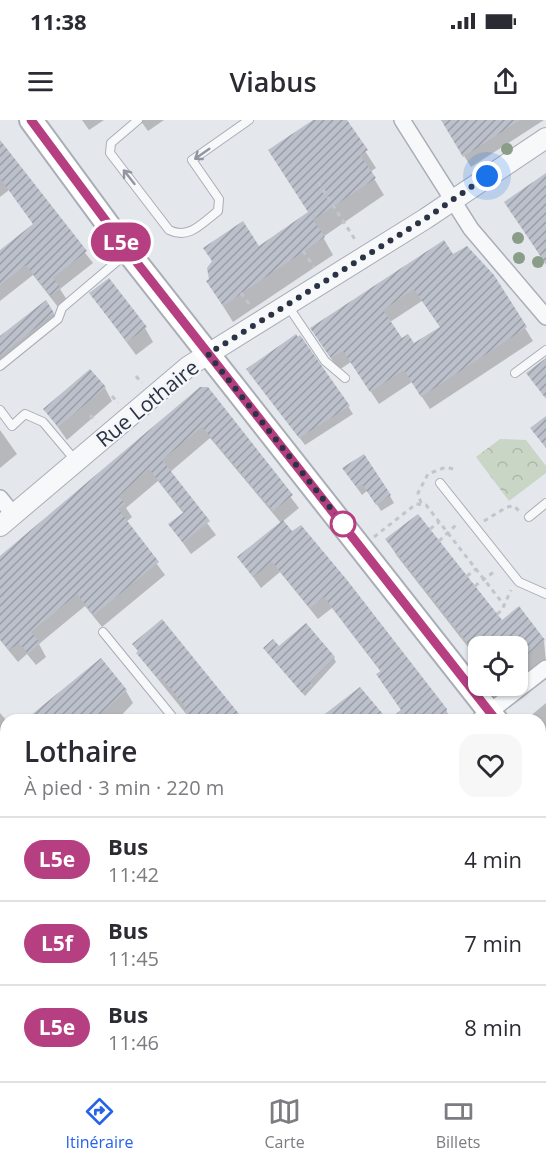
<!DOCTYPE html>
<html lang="fr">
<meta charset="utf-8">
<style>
:root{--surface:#fff;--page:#f7f7f7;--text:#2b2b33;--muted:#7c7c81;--line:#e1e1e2;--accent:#2563eb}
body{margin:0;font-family:"Open Sans",sans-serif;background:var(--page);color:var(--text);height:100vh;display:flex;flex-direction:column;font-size:22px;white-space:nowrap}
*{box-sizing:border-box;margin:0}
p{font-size:20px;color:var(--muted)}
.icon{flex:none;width:33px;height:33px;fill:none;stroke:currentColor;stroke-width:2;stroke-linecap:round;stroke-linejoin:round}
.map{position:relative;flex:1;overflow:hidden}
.sheet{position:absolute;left:0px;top:594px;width:546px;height:368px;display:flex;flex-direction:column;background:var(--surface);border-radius:18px 18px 0 0;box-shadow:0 2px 4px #0004}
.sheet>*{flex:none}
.badge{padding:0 12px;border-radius:20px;font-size:21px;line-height:39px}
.buttons{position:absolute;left:468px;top:516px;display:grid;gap:12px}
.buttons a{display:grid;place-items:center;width:60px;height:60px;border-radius:12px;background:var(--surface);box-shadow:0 2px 4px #0004;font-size:30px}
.you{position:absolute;width:30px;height:30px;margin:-15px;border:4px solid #fff;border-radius:50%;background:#1a73e8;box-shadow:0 0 0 9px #1a73e833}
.map>.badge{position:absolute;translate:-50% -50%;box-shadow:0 0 0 3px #fff}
.round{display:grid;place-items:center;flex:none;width:63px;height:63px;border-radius:18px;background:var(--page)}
.headline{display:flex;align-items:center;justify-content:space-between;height:102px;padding:0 24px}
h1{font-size:28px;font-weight:600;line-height:45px}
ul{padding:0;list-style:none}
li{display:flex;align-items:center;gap:18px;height:84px;padding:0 24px;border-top:2px solid var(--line)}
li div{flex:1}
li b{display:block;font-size:22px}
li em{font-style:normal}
li .badge{min-width:66px;font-weight:700;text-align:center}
.status{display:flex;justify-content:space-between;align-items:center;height:42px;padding:0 30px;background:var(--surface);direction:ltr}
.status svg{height:16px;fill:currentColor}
header{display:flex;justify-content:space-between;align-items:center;height:78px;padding:0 24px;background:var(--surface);font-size:27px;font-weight:600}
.menu{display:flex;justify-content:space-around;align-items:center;height:84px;border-top:2px solid var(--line);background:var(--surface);font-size:16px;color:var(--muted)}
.menu a{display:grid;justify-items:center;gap:3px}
.menu .selected{color:var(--accent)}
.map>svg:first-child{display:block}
.forest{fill:url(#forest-crowns)}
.shadow{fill:#0003;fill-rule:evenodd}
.building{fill:url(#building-hatch);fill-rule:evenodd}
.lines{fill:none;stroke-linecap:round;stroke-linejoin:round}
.service-casing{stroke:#a9aeb7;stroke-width:10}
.minor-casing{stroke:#a9aeb7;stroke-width:18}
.tertiary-casing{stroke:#a9aeb7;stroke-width:22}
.secondary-casing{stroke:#a9aeb7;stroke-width:26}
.path{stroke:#c2c5cb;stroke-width:3;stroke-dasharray:4.5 4.5;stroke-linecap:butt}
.service{stroke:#f7f8fa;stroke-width:8}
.minor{stroke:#f7f8fa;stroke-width:15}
.tertiary{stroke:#f7f8fa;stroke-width:20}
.secondary{stroke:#fff;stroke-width:22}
.tree{fill:#899d89}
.oneway{stroke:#9196a0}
.line-casing{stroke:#fff;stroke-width:14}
.line{stroke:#b63f82;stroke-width:9}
.walk{stroke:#2b3445;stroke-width:6;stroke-dasharray:0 10.8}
.stop-dot{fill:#fff;stroke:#b63f82;stroke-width:3}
.labels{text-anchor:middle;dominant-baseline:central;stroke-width:4.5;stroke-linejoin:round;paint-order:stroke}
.street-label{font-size:21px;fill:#2b3445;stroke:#f4f6f9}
</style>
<div class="status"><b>11:38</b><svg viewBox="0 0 49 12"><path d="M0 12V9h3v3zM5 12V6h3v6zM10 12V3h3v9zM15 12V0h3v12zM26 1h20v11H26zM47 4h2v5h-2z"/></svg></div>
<header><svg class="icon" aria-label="menu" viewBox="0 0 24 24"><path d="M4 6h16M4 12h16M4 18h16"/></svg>Viabus<svg class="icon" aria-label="share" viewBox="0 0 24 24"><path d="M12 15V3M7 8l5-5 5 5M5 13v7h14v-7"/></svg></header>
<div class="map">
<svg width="546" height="961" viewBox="0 0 546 961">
<defs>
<pattern id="forest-crowns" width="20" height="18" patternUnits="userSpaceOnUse" patternTransform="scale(1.5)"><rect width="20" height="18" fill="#c9d6c5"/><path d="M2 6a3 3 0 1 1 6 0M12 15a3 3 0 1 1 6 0" fill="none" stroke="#adb8ab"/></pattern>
<pattern id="building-hatch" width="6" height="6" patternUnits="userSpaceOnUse" patternTransform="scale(1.5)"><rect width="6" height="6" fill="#bbc0ca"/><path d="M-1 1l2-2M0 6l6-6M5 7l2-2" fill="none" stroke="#989da6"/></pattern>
</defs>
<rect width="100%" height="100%" fill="#e4e7ec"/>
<path class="forest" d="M500,319L526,320L546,346V353L509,381L476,337Z"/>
<g class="shadow">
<path d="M82,0H104L89,10Z"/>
<path d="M140,0H164L148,11Z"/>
<path d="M314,0H345L376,48L370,52L384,75L323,117L333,135L233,202L208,162L310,93Z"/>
<path d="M442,0H544L471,47Z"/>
<path d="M0,23L93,143L60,169L67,180L58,187L33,155L0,181V136L34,105L9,70L0,77Z"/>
<path d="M546,57V145L506,82Z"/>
<path d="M453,136L493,156L533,221L430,289L412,262L379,284L351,242L339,250L319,221ZM422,181L441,208L414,225L402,220L390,202Z"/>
<path d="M91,174L145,208L153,222L136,235Z"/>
<path d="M46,182L58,200L0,248V218Z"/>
<path d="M248,249L348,286L353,294L305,325Z"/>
<path d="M105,268L112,281L67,320L45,289Z"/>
<path d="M207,269L299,388L282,402L445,589L452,600H391L402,591L385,566L381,552L332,488L318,499L280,452L261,468L239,437L281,403L210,318L169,353L216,415L191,434L170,405L184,394L158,361L126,388L132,397L126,402L165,455L102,507L85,486L39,524L46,537L36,545L27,534L18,542L0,520V438Z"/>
<path d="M0,310L17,334L0,348Z"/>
<path d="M344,349L390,376L394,383L381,391L368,370L362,375Z"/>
<path d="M387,420L501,502L544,521L546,542L518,565V526H478V540L397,436Z"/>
<path d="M279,528L334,538L336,542L305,576L267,532Z"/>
<path d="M144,542L242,600H191Z"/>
<path d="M499,566H516L505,574Z"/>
<path d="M126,571L133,583L117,600H27Z"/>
<path d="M546,583V626L540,618V600L528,598Z"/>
<path d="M0,593L6,600V667L0,661Z"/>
<path d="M540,694L546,702V784L540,776Z"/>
<path d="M0,753L6,760V831L0,836Z"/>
<path d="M6,847V869L0,858V853Z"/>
<path d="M540,881L546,892V901L540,906Z"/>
<path d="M546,934V961H545L540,953V938Z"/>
<path d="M78,956H138L132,961H83Z"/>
<path d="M263,956H350L343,961H266Z"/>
</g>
<g class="building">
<path d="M313,0H347L368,30L360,35L376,58L313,100L325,117L223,186L206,161L209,159L207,148L212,141L203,128L243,101L259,126L308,92L268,30Z"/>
<path d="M441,0H520L463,37Z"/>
<path d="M0,20L87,131L53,158L61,168L51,176L26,145L0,165V130L33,104L0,58Z"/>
<path d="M546,53V144L504,82Z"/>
<path d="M444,120L453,134L467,126L494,155L527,207L421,277L404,250L370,272L343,231L331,238L310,208ZM414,169L440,207L414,223L408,214L402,218L383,190Z"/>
<path d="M109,158L147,207L127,222L89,173Z"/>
<path d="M46,180L54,193L0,236V216Z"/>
<path d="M296,214L298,217L300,215L350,286L299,318L246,249Z"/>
<path d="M546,238V279L526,253Z"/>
<path d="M90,249L106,267L58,307L43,289Z"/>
<path d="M200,267H208L293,375L273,391L202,307L162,340L210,401L183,423L168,404L184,392L149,349L119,376L125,384L118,389L159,442L94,495L77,474L31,512L40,523L28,534L19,523L9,530L0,519V436Z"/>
<path d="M546,296V328L530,308Z"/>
<path d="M364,334L391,375L376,385L362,364L357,368L342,348Z"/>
<path d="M418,394L502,500L519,486L545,520L518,542V526H470L385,419Z"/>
<path d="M283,400L292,411L301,405L347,460L447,589L446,597L442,600H388L401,590L376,554L381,551L324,477L310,488L272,442L253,457L237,437Z"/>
<path d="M162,499L244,600H191L184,590L186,588L162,558L159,560L136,533L138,531L132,524Z"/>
<path d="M306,503L335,537L310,562L313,565L302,573L263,528L273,519L279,526Z"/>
<path d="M101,538L127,570L101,594L94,600H25Z"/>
<path d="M360,567L388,600H317Z"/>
</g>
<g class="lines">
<g class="service-casing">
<g id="service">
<path d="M138,0L111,23L110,33L169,110C189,120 202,103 218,91L219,79L192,40L249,0"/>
<path d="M288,186L325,241L345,258"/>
<path d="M0,246L58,199L62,188L127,133"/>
<path d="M515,253L546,230"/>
<path d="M0,290L12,306L25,294L43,302L75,340"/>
<path d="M440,363L519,462L546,474"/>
<path d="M529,397L546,383"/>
<path d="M103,512L175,600"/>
<path d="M0,724L6,718"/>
<path d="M540,833L546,840"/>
<path d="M540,893L546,888"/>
<path d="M61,956L66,961"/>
<path d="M405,956L410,961"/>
<path d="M120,961L127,956"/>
<path d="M456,961L464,956"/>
</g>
</g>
<g class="minor-casing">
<g id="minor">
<path d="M402,0L471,109L546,197"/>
<path d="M0,378L13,394"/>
<path d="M479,600L546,548"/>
<path d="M0,832L6,826"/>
<path d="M478,956L483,961"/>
</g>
</g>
<g class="tertiary-casing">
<g id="tertiary">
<path d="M0,406L189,246L425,99L546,18"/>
<path d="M0,696L6,703"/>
<path d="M218,956L223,961"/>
</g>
</g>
<g class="secondary-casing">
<g id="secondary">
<path d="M31,0L128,132L496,600"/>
<path d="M540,655L546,663"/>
</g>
</g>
<g class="path">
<path d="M318,62L356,121"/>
<path d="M303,131L314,147"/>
<path d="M241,173L250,185"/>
<path d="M136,256L142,263"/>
<path d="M112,276L118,283"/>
<path d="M90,295L96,302"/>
<path d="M421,383L418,373L428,354L446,347L453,349"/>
<path d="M484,401L507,387L514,386L519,391"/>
<path d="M430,409L439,402"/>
<path d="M374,417L416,384L426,385L504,485"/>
<path d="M439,421L457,404"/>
<path d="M467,456L476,449"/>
<path d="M475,466L495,451"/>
<path d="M497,494L502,490L511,470"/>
<path d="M0,666L6,673"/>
<path d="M540,919L546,914"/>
<path d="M248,956L252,961"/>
</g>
<use href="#service" class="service"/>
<use href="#minor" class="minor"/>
<use href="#tertiary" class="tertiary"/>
<use href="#secondary" class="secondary"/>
</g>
<g class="tree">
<circle cx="507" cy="29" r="6"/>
<circle cx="518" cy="118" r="6"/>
<circle cx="519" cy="138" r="6"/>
<circle cx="538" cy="142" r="6"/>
</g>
<defs><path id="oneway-shaft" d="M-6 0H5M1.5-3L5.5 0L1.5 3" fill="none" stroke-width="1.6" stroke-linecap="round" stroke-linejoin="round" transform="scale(1.5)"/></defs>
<g class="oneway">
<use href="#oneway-shaft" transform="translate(202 34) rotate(145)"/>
<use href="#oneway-shaft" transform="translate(129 57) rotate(-128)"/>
</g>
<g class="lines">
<g class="line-casing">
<path id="line" d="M31,0L138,144L496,600"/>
</g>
<use href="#line" class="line"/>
<path class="walk" d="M343,404L208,234L425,99L487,56"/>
</g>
<circle class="stop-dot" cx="343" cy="404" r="12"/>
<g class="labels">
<g class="street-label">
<text transform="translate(147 283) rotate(-39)">Rue Lothaire</text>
</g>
</g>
</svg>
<div class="buttons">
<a><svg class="icon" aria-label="locate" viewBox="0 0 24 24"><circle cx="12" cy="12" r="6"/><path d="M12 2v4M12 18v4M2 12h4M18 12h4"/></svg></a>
</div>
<div class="you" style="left:487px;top:56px"></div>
<b class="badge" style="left:121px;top:122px;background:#b63f82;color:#fff">L5e</b>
<section class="sheet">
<div class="headline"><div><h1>Lothaire</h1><p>À pied · 3 min · 220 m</p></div><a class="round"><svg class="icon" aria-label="heart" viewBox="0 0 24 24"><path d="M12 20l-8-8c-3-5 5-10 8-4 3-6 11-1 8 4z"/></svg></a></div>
<ul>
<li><span class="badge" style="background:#b63f82;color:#fff">L5e</span><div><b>Bus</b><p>11:42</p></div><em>4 min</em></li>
<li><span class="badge" style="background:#b63f82;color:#fff">L5f</span><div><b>Bus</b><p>11:45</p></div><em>7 min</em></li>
<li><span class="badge" style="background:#b63f82;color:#fff">L5e</span><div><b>Bus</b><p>11:46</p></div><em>8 min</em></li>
</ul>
</section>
</div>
<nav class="menu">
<a class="selected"><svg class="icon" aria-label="directions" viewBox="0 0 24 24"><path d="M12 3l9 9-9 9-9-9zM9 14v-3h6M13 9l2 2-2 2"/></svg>Itinéraire</a>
<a><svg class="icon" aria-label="map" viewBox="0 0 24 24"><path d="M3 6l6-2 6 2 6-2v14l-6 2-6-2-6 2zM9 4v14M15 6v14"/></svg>Carte</a>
<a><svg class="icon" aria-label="tickets" viewBox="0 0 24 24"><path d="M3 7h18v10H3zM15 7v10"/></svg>Billets</a>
</nav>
